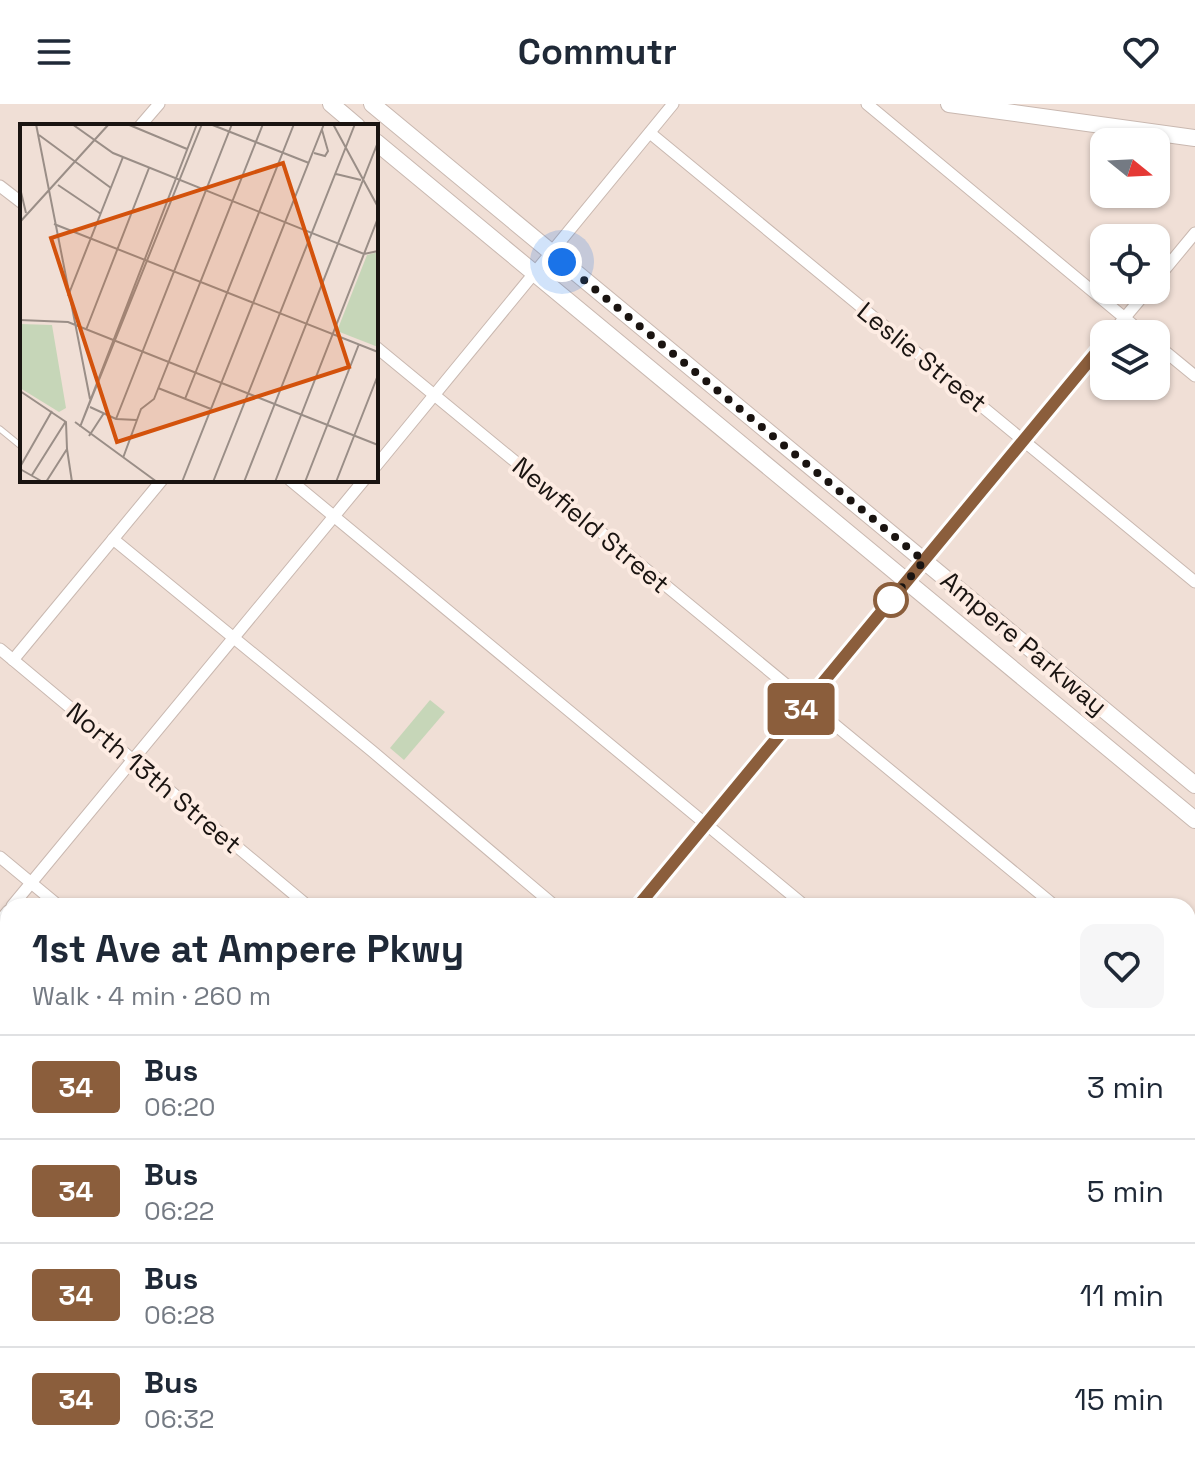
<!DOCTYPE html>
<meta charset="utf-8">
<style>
:root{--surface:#fff;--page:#f6f6f7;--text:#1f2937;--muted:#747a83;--line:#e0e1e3}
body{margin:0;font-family:"Space Grotesk",sans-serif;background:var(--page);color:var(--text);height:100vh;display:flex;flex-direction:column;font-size:30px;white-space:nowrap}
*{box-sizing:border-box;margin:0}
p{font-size:26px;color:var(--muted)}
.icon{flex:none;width:44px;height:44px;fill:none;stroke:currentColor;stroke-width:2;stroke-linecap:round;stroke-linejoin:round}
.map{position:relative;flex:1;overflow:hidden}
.drawer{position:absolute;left:0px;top:794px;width:1196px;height:570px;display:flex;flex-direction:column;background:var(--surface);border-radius:24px 24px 0 0;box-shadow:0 2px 6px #0004}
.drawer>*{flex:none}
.badge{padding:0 16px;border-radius:6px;font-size:28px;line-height:52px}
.needle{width:52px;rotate:108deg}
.buttons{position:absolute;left:1090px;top:24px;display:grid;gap:16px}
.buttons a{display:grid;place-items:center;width:80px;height:80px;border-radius:16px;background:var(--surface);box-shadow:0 2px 6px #0004;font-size:40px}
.you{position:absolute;width:40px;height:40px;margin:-20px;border:6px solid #fff;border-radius:50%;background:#1a73e8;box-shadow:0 0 0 12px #1a73e833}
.map>.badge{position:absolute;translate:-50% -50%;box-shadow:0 0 0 4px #fff}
.round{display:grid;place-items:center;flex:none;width:84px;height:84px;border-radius:16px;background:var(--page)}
.summary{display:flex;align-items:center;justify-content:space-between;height:136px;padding:0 32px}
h1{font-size:38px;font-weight:800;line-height:60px}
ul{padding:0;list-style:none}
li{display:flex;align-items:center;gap:24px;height:104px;padding:0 32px;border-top:2px solid var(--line)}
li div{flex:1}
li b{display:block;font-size:30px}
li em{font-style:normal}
li .badge{min-width:88px;font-weight:700;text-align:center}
header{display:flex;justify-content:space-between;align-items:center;height:104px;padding:0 32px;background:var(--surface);font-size:36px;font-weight:800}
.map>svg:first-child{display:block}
.green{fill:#c6d6b8}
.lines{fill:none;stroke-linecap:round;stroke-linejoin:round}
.lane-casing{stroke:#c9b8b0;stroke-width:7}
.street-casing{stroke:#c9b8b0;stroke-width:13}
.secondary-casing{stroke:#c9b8b0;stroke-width:18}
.lane{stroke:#fff;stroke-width:5}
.street{stroke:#fff;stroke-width:11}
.secondary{stroke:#fff;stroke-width:16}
.line-casing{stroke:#fff;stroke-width:18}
.line{stroke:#8b5e3c;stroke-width:12}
.walk{stroke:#1a1411;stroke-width:8;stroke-dasharray:0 14.4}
.stop-dot{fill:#fff;stroke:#8b5e3c;stroke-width:4}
.labels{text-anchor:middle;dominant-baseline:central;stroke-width:8;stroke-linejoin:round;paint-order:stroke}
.street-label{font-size:26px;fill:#1a1411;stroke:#fdece3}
.inset-road{fill:none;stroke:#9a8e87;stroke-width:2}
.view{fill:#d3520c;fill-opacity:0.15;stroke:#d3520c;stroke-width:4}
.inset-edge{fill:none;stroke:#1a1411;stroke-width:4}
</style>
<header><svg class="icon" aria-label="menu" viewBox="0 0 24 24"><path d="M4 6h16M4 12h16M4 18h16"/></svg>Commutr<svg class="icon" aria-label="heart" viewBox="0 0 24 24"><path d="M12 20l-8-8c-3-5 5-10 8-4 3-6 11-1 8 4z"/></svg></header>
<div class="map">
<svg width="1195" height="1363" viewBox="0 0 1195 1363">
<rect width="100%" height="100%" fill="#f0dfd6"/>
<path class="green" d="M430,596L445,608L404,656L390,644Z"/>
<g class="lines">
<g class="lane-casing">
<path id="lane" d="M0,325L22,343"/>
</g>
<g class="street-casing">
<g id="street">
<path d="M867,0L1144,230"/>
<path d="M140,22L159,0"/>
<path d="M650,29L1195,478"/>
<path d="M0,82L22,99"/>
<path d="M1156,176L1195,129"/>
<path d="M1111,230L1148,186"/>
<path d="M1156,240L1195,272"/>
<path d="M376,243L1055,802"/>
<path d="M376,362L673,0"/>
<path d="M290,376L805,802"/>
<path d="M113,435L372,647L555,802"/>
<path d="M0,545L308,802"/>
<path d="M13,556L162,376"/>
<path d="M0,753L59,802"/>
<path d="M12,802L364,376"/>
<path d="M638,802L1104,239"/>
<path d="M0,817L8,807"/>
<path d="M1188,899L1195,891"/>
<path d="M1188,911L1195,917"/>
<path d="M0,959L8,965"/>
<path d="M1188,1120L1195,1126"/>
<path d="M0,1164L8,1170"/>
<path d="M1188,1326L1195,1332"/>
<path d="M233,1356L242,1363"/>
<path d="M480,1356L488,1363"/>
<path d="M728,1356L736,1363"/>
<path d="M976,1356L984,1363"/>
<path d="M175,1363L180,1356"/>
<path d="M801,1363L807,1356"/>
</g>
</g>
<g class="secondary-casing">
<g id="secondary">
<path d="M331,0L357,22"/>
<path d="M372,0L1195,681"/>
<path d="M949,0L1195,34"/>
<path d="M376,38L1195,716"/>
</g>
</g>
<use href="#lane" class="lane"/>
<use href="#street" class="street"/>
<use href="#secondary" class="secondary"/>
</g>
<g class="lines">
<g class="line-casing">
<path id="line" d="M638,802L1104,239"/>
</g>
<use href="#line" class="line"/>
<path class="walk" d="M562,158L924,457L891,496"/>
</g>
<circle class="stop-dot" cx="891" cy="496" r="16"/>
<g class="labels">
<g class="street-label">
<text transform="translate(922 253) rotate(39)">Leslie Street</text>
<text transform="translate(591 421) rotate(40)">Newfield Street</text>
<text transform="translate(1024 539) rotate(40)">Ampere Parkway</text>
<text transform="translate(154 674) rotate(40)">North 13th Street</text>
</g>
</g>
<g transform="translate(20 20)">
<rect width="358" height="358" fill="#f0dfd6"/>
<path d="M358,128V223L317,207L347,131ZM0,200L32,201L46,284L39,288L0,264Z" fill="#c6d6b8"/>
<path class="inset-road" d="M16,0L70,275M52,0L93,29L344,130L358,127M107,0L167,25M190,0L289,39M313,0L358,83M19,11L91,64M294,29L305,32L308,27L302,6M316,50L341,56M38,61L81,90M0,64L6,89M0,98L89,0M34,100L358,228M48,172L103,33M0,196L48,198L358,321M66,206L129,44M138,264L191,285M0,267L46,298L47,325L26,358M165,275L274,0M70,283L96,295L117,296M96,295L212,0M55,298L137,358M60,303L182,0M60,303L177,0M69,312L84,289M47,325L52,358M103,334L121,285L134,275L243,0M0,343L32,287M0,345L23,358M12,351L46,297M162,358L304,0M193,358L335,0M224,358L358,18M255,358L358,94M285,358L339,220M316,358L358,251"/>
<path class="view" d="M263,39L329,243L97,318L31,114Z"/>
<rect width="358" height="358" class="inset-edge"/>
</g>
</svg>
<div class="buttons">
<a><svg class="needle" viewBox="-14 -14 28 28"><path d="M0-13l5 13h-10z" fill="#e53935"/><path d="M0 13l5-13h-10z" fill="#747a83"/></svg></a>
<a><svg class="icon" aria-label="locate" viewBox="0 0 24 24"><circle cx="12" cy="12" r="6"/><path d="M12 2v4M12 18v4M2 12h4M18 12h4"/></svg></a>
<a><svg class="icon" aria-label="layers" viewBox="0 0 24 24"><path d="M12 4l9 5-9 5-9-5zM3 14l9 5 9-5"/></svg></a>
</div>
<div class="you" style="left:562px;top:158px"></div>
<b class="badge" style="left:801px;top:605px;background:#8b5e3c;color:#fff">34</b>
<section class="drawer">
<div class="summary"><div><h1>1st Ave at Ampere Pkwy</h1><p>Walk · 4 min · 260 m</p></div><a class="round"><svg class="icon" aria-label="heart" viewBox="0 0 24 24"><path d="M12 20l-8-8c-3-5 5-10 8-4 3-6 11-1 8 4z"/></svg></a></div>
<ul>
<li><span class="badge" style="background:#8b5e3c;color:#fff">34</span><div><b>Bus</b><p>06:20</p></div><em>3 min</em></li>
<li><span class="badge" style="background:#8b5e3c;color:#fff">34</span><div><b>Bus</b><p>06:22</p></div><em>5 min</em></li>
<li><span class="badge" style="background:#8b5e3c;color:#fff">34</span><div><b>Bus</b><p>06:28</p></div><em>11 min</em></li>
<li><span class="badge" style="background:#8b5e3c;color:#fff">34</span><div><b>Bus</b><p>06:32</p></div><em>15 min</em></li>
</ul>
</section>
</div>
